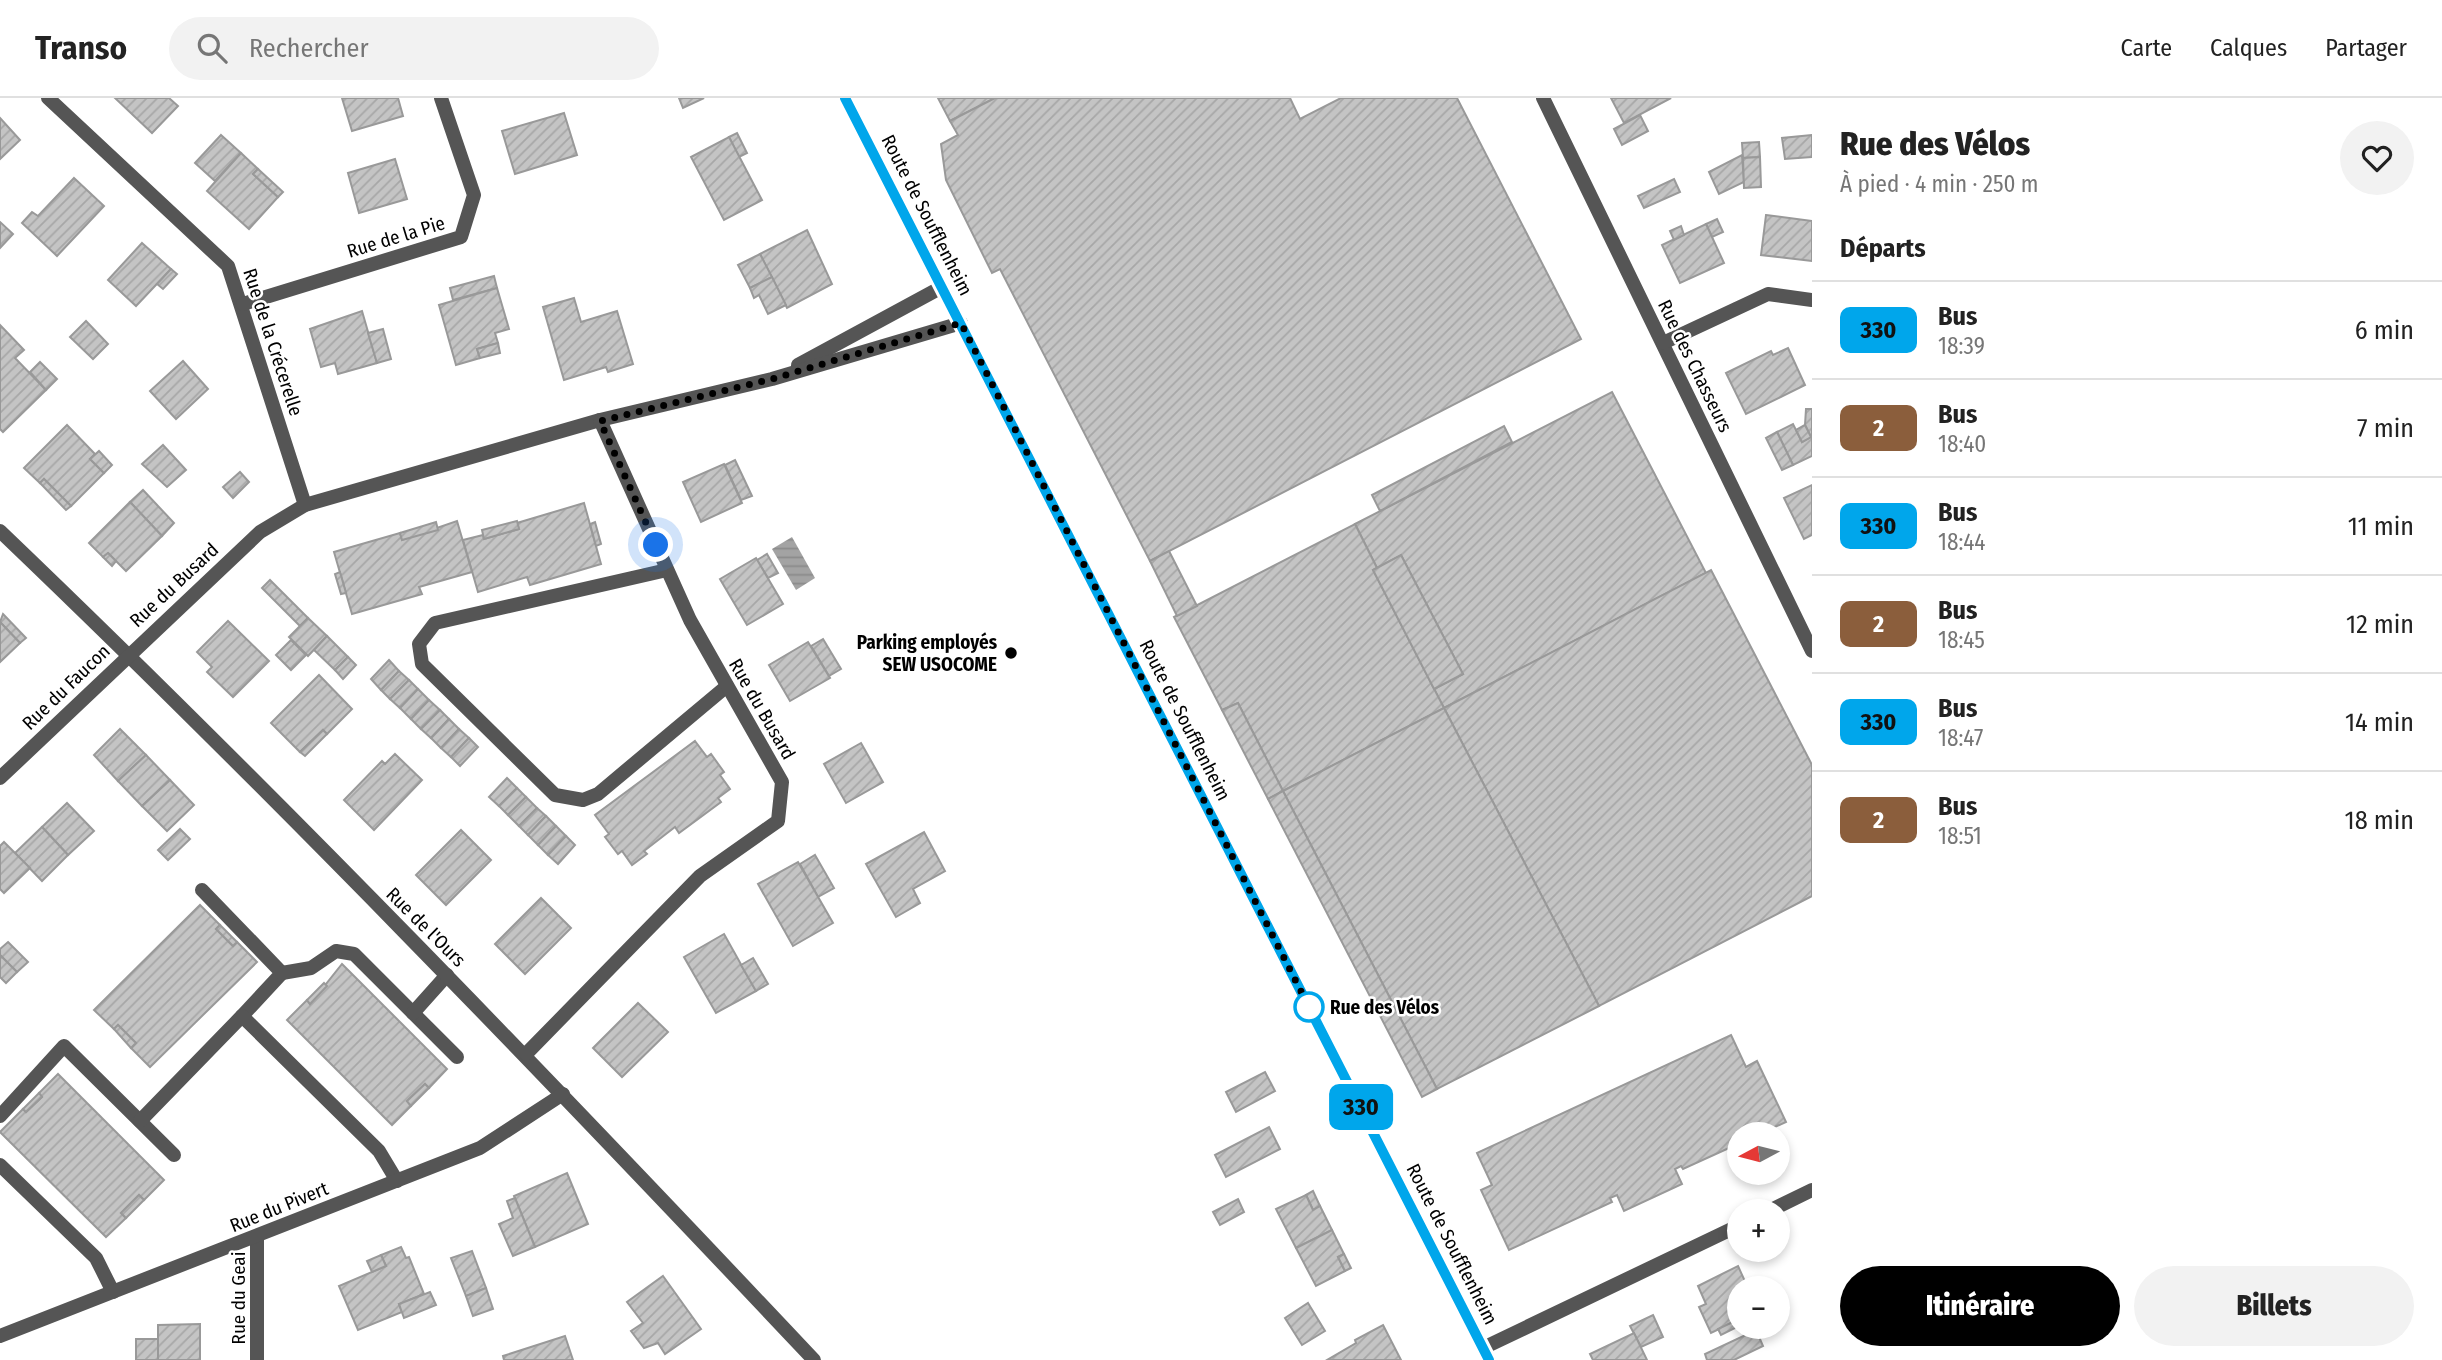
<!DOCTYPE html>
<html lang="fr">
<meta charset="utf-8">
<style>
:root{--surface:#fff;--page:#f2f2f2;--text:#222;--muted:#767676;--line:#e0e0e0;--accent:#000}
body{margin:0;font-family:"Fira Sans Condensed",sans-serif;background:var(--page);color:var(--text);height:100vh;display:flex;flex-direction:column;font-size:26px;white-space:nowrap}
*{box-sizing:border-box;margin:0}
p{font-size:23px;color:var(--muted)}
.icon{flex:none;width:38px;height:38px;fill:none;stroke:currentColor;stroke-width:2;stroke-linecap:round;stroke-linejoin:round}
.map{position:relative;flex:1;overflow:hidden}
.details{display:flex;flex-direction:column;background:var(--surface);width:630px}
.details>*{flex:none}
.badge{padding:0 14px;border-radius:10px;font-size:24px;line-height:46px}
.needle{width:46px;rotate:263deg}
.fabs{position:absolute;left:1727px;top:1024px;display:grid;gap:14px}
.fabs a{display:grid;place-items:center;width:63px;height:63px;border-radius:50%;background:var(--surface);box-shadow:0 4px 10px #0003;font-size:35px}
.you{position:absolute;width:35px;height:35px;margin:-18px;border:5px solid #fff;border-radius:50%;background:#1a73e8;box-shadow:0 0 0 10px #1a73e833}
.map>.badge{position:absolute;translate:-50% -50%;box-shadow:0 0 0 4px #fff}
h2{padding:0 28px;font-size:26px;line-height:63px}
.round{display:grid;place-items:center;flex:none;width:74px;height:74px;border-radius:37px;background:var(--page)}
.head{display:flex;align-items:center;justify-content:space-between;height:119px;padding:0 28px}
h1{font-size:33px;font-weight:800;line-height:52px}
.button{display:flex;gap:14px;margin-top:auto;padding:14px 28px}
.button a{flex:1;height:80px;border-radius:42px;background:var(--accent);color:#fff;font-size:28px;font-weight:800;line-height:80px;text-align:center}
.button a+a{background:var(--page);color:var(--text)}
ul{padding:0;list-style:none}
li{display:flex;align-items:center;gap:21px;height:98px;padding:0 28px;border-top:2px solid var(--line)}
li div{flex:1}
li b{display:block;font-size:26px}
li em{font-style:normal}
li .badge{min-width:77px;font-weight:700;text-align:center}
header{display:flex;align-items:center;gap:42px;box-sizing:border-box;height:98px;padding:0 35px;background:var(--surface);border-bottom:2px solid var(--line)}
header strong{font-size:33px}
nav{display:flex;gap:38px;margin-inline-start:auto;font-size:24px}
.search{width:490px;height:63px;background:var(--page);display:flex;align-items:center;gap:18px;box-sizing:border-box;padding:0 24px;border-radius:38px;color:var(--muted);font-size:26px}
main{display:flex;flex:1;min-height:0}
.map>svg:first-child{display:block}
.water{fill:url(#water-rules)}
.building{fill:url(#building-hatch);stroke:#999;stroke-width:2}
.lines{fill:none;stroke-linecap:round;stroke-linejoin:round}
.lane{stroke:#555;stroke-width:14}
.street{stroke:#555;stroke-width:14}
.secondary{stroke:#222;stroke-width:14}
.line-casing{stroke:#fff;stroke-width:16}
.line{stroke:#00a6eb;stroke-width:10}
.walk{stroke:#000;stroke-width:7;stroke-dasharray:0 12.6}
.poi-dot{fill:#000;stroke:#fff;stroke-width:2.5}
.stop-dot{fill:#fff;stroke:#00a6eb;stroke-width:3.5}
.labels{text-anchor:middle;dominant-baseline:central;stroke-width:5;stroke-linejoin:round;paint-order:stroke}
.street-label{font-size:19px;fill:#000;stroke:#fff}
.poi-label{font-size:19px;font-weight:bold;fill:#000;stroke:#fff;text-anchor:end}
.stop-label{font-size:19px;font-weight:bold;fill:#000;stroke:#fff;text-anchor:start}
</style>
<header>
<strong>Transo</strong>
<div class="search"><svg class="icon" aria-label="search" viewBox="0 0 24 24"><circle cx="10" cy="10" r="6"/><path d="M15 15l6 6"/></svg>Rechercher</div>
<nav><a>Carte</a><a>Calques</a><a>Partager</a></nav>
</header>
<main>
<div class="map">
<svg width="1812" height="1262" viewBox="0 0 1812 1262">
<defs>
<pattern id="water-rules" width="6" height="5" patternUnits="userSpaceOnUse" patternTransform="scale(1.75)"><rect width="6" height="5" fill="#a3a3a3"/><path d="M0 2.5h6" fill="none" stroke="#8b8b8b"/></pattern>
<pattern id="building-hatch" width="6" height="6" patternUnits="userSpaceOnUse" patternTransform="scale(1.75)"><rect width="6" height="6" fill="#c4c4c4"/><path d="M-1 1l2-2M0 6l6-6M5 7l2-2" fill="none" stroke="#a7a7a7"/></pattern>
</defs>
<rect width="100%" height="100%" fill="#fff"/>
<path class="water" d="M792,439L815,480L796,492L772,451Z"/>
<g class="building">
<path d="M115,0H169L178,8L152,35Z"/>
<path d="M342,0H398L403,18L352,33Z"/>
<path d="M679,0H704L683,10Z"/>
<path d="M938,0H995L950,23Z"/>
<path d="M995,0H1290L1300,21L1341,0H1457L1581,241L1150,463L1000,171L992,175L946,82L941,46L958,37L950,23Z"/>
<path d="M1611,0H1671L1624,25Z"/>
<path d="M564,15L577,57L515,76L502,33Z"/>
<path d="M1640,17L1648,33L1622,47L1614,31Z"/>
<path d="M0,20L20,42L0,61Z"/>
<path d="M737,35L747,55L739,59L729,39Z"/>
<path d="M221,37L241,55L215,83L195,65Z"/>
<path d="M1812,37V59L1785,61L1782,40Z"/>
<path d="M729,39L762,102L724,122L691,59Z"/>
<path d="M1759,44L1760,59L1743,60L1742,45Z"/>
<path d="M241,55L258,71L253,76L278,99L249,131L207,93Z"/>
<path d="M1742,57L1744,84L1719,96L1709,74Z"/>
<path d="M1760,59L1761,89L1744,90L1743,60Z"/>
<path d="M395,61L407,101L359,115L348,75Z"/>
<path d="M258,71L283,94L278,99L253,76Z"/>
<path d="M74,80L104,108L57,158L22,125L32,114L38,118Z"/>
<path d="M1674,81L1680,94L1644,110L1638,98Z"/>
<path d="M1766,117L1812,123V163L1761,157Z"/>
<path d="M1717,121L1723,134L1712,139L1706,126Z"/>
<path d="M0,124L13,136L0,150Z"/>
<path d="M1706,126L1724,165L1680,185L1662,147Z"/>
<path d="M1681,128L1684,137L1674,142L1670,133Z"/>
<path d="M807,132L832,186L787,210L760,156Z"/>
<path d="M142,145L171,171L136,208L108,182Z"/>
<path d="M760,156L772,179L750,190L738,167Z"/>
<path d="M171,171L177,176L163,191L157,186Z"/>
<path d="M494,178L497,190L453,202L450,190Z"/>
<path d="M772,179L786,207L768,216L759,197L754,200L750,190Z"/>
<path d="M497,190L509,231L495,235L498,245L477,251L480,260L456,267L439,207Z"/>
<path d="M574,200L581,224L617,213L633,266L608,274L606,269L564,282L543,209Z"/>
<path d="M362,213L377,265L338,276L335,265L321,269L310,231Z"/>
<path d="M86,223L108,246L93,261L70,239Z"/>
<path d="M0,227L24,252L15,260L46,292L3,334L0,331Z"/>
<path d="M383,231L391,261L377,265L368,235Z"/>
<path d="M498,245L500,255L480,260L477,251Z"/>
<path d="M1788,250L1805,287L1746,316L1726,275L1771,253L1773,257Z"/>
<path d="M183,263L208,291L176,321L150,293Z"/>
<path d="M40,264L57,281L46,292L30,274Z"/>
<path d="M1612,294L1706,475L1444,610L1434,591L1463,576L1401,457L1377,470L1355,426Z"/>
<path d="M1806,311H1812V358L1793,367L1777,334L1793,326L1802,344L1811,339L1805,327Z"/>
<path d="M67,327L95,356L90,361L104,375L71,408L44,381L40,385L24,370Z"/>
<path d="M1805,327L1811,339L1802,344L1796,332Z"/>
<path d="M1504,328L1512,344L1380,413L1372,397Z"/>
<path d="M1777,334L1793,367L1782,372L1766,340Z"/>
<path d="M163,347L186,372L167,389L142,366Z"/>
<path d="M99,353L112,367L104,375L90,361Z"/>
<path d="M735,362L752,398L741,402L725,367Z"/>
<path d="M724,366L742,405L701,424L683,384Z"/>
<path d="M240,374L249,384L233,400L223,389Z"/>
<path d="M44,381L71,408L66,412L40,385Z"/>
<path d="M1812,387V437L1804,441L1784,400Z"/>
<path d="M143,392L174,425L162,438L130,404Z"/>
<path d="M130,404L162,438L126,473L108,455L103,459L89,445Z"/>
<path d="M584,405L601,466L530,487L527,479L478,494L463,442L483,437L484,441L519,431L517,425Z"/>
<path d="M457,423L472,474L419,489L422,496L352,516L334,454L400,435L402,442Z"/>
<path d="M517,423L519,431L484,441L482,432Z"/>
<path d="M436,424L438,432L402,442L400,435Z"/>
<path d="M595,424L601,446L596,448L590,426Z"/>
<path d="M1355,426L1377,470L1373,472L1444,610L1283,693L1238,605L1222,612L1174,519Z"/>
<path d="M1169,453L1197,508L1177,518L1150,463Z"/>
<path d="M108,455L116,463L112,468L103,459Z"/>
<path d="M767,456L778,475L768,480L757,462Z"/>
<path d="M1401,457L1463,576L1434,591L1373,472Z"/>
<path d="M756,460L783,506L747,527L720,481Z"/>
<path d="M1711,472L1812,667V798L1599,908L1444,610Z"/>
<path d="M340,474L346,495L341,496L335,476Z"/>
<path d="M270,482L308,520L300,528L262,490Z"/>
<path d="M3,516L26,540L20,545L0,524Z"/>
<path d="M308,520L327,538L308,558L289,539Z"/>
<path d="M228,523L269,563L233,599L207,574L212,569L197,554Z"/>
<path d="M0,524L20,545L0,564Z"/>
<path d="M327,538L348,559L335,572L314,552Z"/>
<path d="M823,541L841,571L829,578L811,548Z"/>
<path d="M291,542L306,557L291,572L276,557Z"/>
<path d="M808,544L830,580L790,603L769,567Z"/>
<path d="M348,559L356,567L343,581L335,572Z"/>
<path d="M389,562L399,573L381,592L371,581Z"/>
<path d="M399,573L409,582L390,601L381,592Z"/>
<path d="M319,577L352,611L327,636L323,632L300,654L271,625Z"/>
<path d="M409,582L418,591L400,610L390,601Z"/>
<path d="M418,591L429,602L411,621L400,610Z"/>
<path d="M429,602L440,612L421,631L411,621Z"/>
<path d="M1238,605L1283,693L1268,701L1222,612Z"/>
<path d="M1444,610L1599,908L1437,991L1283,693Z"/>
<path d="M440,612L449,621L431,640L421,631Z"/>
<path d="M449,621L459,631L441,650L431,640Z"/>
<path d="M120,631L146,657L118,683L94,657Z"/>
<path d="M459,631L469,640L451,659L441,650Z"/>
<path d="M323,632L327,636L305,658L300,654Z"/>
<path d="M469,640L478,649L460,668L451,659Z"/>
<path d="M695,643L707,659L711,656L724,674L720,677L730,691L718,700L721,704L679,735L675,729L644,753L647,756L632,767L622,753L618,756L605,739L609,736L595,717Z"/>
<path d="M861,645L883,684L846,705L824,666Z"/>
<path d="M395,656L422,682L374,732L344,702L382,663L385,666Z"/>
<path d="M146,657L170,682L142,708L118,683Z"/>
<path d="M507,680L517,690L499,708L489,699Z"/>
<path d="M170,682L194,707L167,733L142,708Z"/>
<path d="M517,690L526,699L508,717L499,708Z"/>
<path d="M1283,693L1437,991L1422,999L1268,701Z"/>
<path d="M526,699L537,710L519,728L508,717Z"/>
<path d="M67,705L94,733L68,757L42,729Z"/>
<path d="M537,710L546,718L528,737L519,728Z"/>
<path d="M546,718L556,728L538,747L528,737Z"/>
<path d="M556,728L566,738L548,757L538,747Z"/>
<path d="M42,729L68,757L42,783L15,755Z"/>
<path d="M180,731L190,741L168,762L158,752Z"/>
<path d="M461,732L491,762L446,807L416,777Z"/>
<path d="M924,734L945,773L913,791L920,805L896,819L866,766Z"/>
<path d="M566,738L575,747L558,766L548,757Z"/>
<path d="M4,744L30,770L4,795L0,791V748Z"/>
<path d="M815,757L834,790L818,799L800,766Z"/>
<path d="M798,764L833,825L793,848L758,786Z"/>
<path d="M541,800L571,830L525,876L495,846Z"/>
<path d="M200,807L220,827L216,831L233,848L237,844L257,864L150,969L131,950L136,945L118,927L114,931L94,912Z"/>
<path d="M220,827L237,844L233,848L216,831Z"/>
<path d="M724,836L756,893L716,915L684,859Z"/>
<path d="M8,844L28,864L17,874L0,857V851Z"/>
<path d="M0,857L17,874L6,885L0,879Z"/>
<path d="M753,860L768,886L756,893L741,867Z"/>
<path d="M342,866L447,971L429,990L425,986L407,1003L411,1008L392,1027L287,922L307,902L310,906Z"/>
<path d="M324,885L327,888L310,906L307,902Z"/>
<path d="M638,905L668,934L622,979L593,950Z"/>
<path d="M118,927L136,945L131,950L114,931Z"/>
<path d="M1731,937L1746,969L1757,963L1786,1024L1759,1036H1740V1045L1683,1071L1681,1068L1675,1071L1682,1086L1624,1113L1617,1097L1610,1100L1612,1104L1509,1152L1481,1092L1492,1087L1477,1055Z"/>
<path d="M1265,974L1275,993L1236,1014L1226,994Z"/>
<path d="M58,976L164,1082L144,1102L139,1097L121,1115L126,1120L106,1139L0,1034L23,1011L26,1014L42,999L39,995Z"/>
<path d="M425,986L429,990L411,1008L407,1003Z"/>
<path d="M39,995L42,999L26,1014L23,1011Z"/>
<path d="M1269,1029L1280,1051L1226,1079L1215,1057Z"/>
<path d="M567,1075L588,1126L535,1149L514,1098Z"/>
<path d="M1313,1093L1320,1108L1313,1112L1306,1097Z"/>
<path d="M139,1097L144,1102L126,1120L121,1115Z"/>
<path d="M1306,1097L1313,1112L1320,1108L1332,1132L1296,1150L1276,1111Z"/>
<path d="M515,1100L535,1149L513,1158L499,1126L513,1120L507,1103Z"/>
<path d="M1238,1101L1244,1114L1220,1127L1213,1114Z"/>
<path d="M1332,1132L1344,1156L1338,1159L1345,1173L1316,1188L1296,1150Z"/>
<path d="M401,1149L406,1160L409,1159L424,1196L399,1206L402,1214L358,1232L339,1188L386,1168L381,1157Z"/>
<path d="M472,1153L486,1190L466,1198L451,1160Z"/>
<path d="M1344,1156L1351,1170L1345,1173L1338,1159Z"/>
<path d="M381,1157L386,1168L372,1174L367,1163Z"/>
<path d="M1738,1168L1748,1190H1740V1221L1711,1235L1699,1209L1706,1206L1698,1188Z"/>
<path d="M663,1178L701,1231L665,1256L658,1245L644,1250L631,1233L643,1225L627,1204Z"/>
<path d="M486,1190L493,1211L473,1218L466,1198Z"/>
<path d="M430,1194L436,1207L404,1220L399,1206Z"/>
<path d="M1308,1205L1325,1233L1302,1247L1285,1220Z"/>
<path d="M1653,1217L1663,1239L1641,1249L1630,1228Z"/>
<path d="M1737,1222L1739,1228L1721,1237L1718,1231Z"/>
<path d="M200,1226V1262H158V1227Z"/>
<path d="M1383,1227L1401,1262H1327L1356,1245L1355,1242Z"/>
<path d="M1756,1232L1763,1248L1734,1262H1707L1705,1256Z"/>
<path d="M1634,1235L1647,1262H1593L1590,1256Z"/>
<path d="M565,1238L573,1262H504L503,1258Z"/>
<rect x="136" y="1241" width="22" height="21"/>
</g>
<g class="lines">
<g class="lane">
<path d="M667,472L435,525L419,546L422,566L555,697L583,702L598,696L727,588"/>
<path d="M202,792L282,875L242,918"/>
<path d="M282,875L311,870L336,853L354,856L457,959"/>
<path d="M413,915L447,877"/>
<path d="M0,1018L64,948L174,1057"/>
<path d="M140,1023L242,918L379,1053L397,1083"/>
<path d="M0,1067L96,1160L113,1194"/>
</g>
<g class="street">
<path d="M48,0L228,168L305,407"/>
<path d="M1543,0L1812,553"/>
<path d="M243,206L461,139L474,97L441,0"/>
<path d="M1663,245L1768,196L1812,202"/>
<path d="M798,267L942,189"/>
<path d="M0,433C280,701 548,980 814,1262"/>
<path d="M0,680L260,434L305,407L600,322L772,281L961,225"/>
<path d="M526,956L700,778L778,723L782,684L690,522L600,322"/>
<path d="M1769,1113L1812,1092"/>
<path d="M257,1139V1262"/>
<path d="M0,1238L480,1050L563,996"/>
<path d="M1483,1250L1740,1127"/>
</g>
<path class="secondary" d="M845,0L1489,1262"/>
</g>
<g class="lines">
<g class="line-casing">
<path id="line" d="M845,0L1489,1262"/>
</g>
<use href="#line" class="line"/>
<path class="walk" d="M656,447L600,323L772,281L961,225L1309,909"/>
</g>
<circle class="poi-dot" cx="1011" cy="555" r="7"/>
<circle class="stop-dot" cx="1309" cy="909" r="14"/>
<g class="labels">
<g class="street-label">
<text transform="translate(927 117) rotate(63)">Route de Soufflenheim</text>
<text transform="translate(396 139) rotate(-17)">Rue de la Pie</text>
<text transform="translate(273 244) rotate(72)">Rue de la Crécerelle</text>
<text transform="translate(1695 268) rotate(64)">Rue des Chasseurs</text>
<text transform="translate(174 487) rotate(-43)">Rue du Busard</text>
<text transform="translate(66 589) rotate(-44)">Rue du Faucon</text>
<text transform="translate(762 611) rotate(60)">Rue du Busard</text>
<text transform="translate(1185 622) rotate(63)">Route de Soufflenheim</text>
<text transform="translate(426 829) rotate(45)">Rue de l'Ours</text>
<text transform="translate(279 1109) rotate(-22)">Rue du Pivert</text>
<text transform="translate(1452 1146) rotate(63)">Route de Soufflenheim</text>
<text transform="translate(238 1200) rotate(-90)">Rue du Geai</text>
</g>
<g class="poi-label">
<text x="997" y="544">Parking employés<tspan x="997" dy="22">SEW USOCOME</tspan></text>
</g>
<g class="stop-label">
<text x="1330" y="909">Rue des Vélos</text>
</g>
</g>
</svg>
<div class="fabs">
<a><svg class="needle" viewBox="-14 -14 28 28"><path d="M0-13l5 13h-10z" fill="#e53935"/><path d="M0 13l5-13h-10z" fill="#767676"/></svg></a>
<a>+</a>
<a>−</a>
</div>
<div class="you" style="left:656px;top:447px"></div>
<b class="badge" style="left:1361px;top:1009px;background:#00a6eb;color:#111">330</b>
</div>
<section class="details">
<div class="head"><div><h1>Rue des Vélos</h1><p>À pied · 4 min · 250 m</p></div><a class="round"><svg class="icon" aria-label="heart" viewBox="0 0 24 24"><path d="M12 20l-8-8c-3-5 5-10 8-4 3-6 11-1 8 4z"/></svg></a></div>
<h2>Départs</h2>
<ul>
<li><span class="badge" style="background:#00a6eb;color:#111">330</span><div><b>Bus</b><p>18:39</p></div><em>6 min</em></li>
<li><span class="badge" style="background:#8b5e3c;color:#fff">2</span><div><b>Bus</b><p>18:40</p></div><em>7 min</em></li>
<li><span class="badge" style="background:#00a6eb;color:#111">330</span><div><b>Bus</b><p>18:44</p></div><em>11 min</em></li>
<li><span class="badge" style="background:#8b5e3c;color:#fff">2</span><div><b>Bus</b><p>18:45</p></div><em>12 min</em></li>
<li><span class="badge" style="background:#00a6eb;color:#111">330</span><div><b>Bus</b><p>18:47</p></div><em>14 min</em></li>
<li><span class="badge" style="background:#8b5e3c;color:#fff">2</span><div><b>Bus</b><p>18:51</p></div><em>18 min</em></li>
</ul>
<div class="button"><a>Itinéraire</a><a>Billets</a></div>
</section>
</main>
